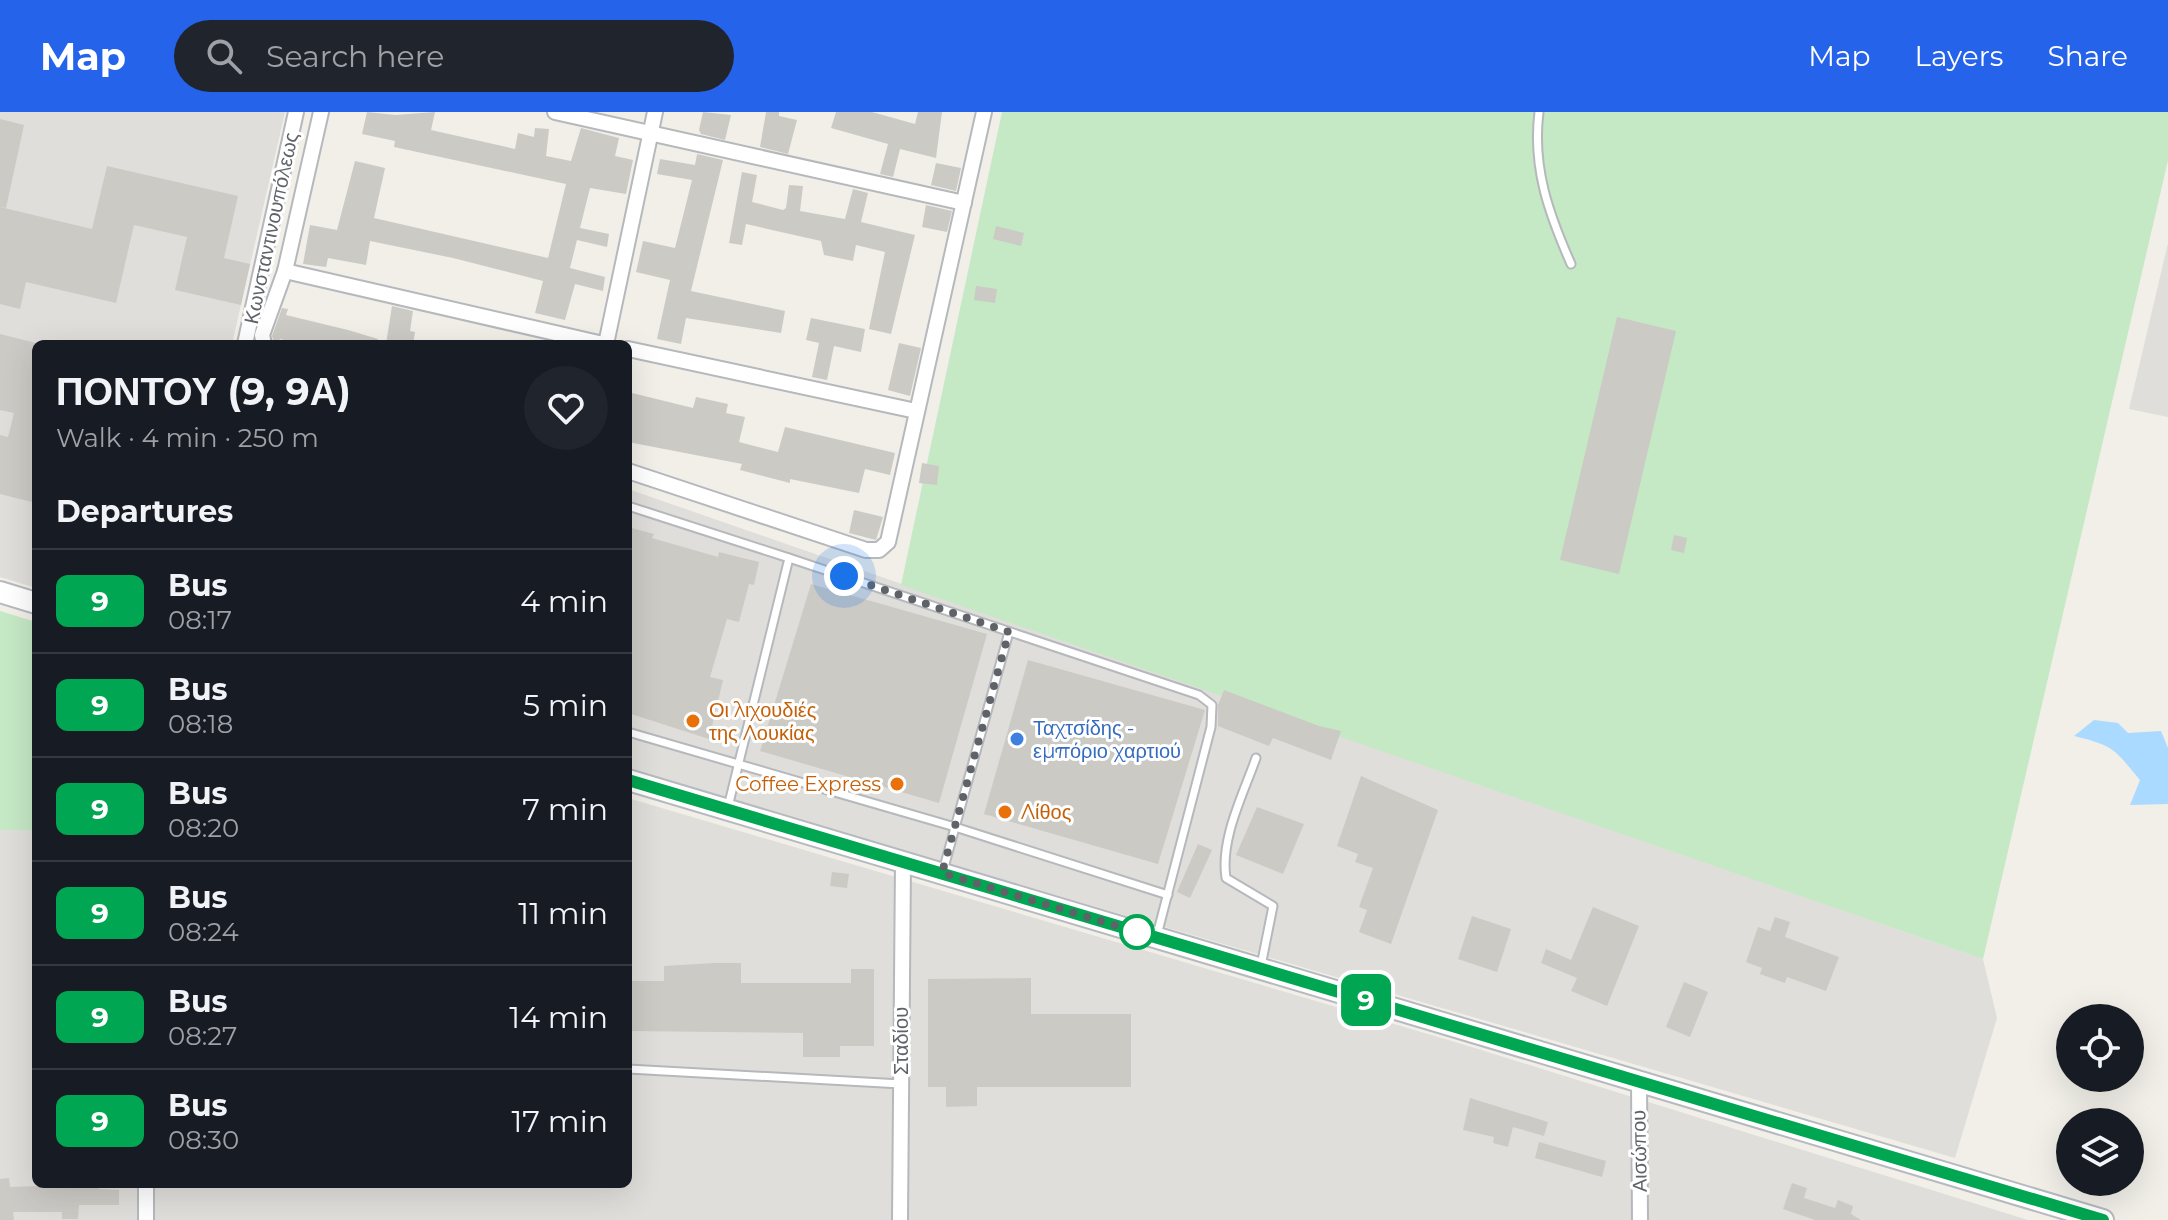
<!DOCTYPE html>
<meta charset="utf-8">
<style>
:root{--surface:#171b24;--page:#20242c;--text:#f1f3f6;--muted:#9ea1a6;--line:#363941;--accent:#2563eb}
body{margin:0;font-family:Montserrat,sans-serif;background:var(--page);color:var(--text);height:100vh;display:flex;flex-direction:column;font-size:30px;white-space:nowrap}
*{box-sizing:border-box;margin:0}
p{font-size:26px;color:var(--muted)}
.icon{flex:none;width:44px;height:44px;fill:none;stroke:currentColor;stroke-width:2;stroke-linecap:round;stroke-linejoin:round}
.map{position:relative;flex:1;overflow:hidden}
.drawer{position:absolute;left:32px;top:228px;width:600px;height:848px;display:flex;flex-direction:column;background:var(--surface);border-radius:12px;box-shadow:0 8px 32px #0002}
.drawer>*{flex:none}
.badge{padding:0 16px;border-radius:12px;font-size:28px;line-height:52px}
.fabs{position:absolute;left:2056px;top:892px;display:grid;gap:16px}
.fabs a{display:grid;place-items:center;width:88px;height:88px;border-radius:50%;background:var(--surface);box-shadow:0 8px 32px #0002;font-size:40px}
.you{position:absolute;width:40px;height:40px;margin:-20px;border:6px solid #fff;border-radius:50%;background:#1a73e8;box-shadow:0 0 0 12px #1a73e833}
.map>.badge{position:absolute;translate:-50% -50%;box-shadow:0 0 0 4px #fff}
h2{padding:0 24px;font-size:30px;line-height:72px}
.round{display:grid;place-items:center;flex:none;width:84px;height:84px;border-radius:42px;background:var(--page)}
.overview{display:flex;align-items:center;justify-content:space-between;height:136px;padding:0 24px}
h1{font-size:38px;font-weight:700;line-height:60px}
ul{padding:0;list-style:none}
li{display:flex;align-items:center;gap:24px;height:104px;padding:0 24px;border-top:2px solid var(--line)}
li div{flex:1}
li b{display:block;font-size:30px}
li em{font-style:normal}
li .badge{min-width:88px;font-weight:700;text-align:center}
header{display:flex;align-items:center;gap:48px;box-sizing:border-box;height:112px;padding:0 40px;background:var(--accent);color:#fff}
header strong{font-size:38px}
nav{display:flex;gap:44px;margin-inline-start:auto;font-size:28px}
.search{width:560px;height:72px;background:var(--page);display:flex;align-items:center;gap:20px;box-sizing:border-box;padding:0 28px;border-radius:44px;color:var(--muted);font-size:30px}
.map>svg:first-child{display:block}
.industrial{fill:#e0deda}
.green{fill:#c5e8c5}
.water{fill:#aadaff}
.building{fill:#cccac5}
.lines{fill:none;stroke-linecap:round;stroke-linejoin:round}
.lane-casing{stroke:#b5b8bc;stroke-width:11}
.street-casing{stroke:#b5b8bc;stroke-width:18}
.secondary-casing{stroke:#b6babf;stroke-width:24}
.lane{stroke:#fff;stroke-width:7}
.street{stroke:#fff;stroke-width:14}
.secondary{stroke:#fff;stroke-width:20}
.line-casing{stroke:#fff;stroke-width:18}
.line{stroke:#00a651;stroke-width:12}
.walk{stroke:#5f6368;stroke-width:8;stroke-dasharray:0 14.4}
.food-dot{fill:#e8710a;stroke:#fff;stroke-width:3}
.shop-dot{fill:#3f7fe0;stroke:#fff;stroke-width:3}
.stop-dot{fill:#fff;stroke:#00a651;stroke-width:4}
.labels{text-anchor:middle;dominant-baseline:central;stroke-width:6;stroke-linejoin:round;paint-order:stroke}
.street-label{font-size:20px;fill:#5f6368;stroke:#fff}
.food-label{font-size:20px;fill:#c56008;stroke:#fff;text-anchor:start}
.shop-label{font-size:20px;fill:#366cbe;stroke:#fff;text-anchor:start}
</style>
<header>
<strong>Map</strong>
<div class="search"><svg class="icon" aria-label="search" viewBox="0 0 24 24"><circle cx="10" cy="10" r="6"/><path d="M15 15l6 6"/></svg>Search here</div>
<nav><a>Map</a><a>Layers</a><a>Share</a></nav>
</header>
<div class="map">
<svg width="2168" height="1108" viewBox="0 0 2168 1108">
<rect width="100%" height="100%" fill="#f1efe8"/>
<g class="industrial">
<path d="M0,0H285L232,232H36V476L0,465Z"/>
<path d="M2168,131V305L2129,297Z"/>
<path d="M628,377L1983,847L1997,906L1955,1046L628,658Z"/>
<path d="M628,686L1465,933L2028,1108H0V718H36V1072H628Z"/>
</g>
<g class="green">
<path d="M1002,0H2168V48L1983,847L901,473Z"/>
<path d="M0,499L36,510V718H0Z"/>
</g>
<path class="water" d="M2094,608L2118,611L2128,621L2161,619L2168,636V692L2130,693L2140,668C2114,637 2115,634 2074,624Z"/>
<g class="building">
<path d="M367,0L395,3L435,0L431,18L515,37L518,21L534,25L535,16L549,17L546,44L571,49L581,16L619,26L615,44L633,48L626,82L590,76L580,116L609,122L607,135L577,128L570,156L605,165L603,179L575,172L565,208L535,201L543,169L453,146L370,129L366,153L328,146L326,155L303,152L310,113L337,118L355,49L385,56L374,106L548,146L566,72L394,35L395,29L362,22Z"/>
<path d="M703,0L731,3L725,28L701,22L699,18Z"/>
<path d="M766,0H779V4L797,8L788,42L760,35Z"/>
<path d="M836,0H872L915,12L918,0H942L936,46L900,37L893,65L880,62L888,32L831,16Z"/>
<path d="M0,7L24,13L6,96L0,95Z"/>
<path d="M697,42L723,48L691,179L785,199L781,221L686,206L681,232L657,227L670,168L636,160L643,129L675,136L692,68L657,62L660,47L695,53Z"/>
<path d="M936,51L961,56L956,79L931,73Z"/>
<path d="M107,54L238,84L224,146L250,152L241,193L175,178L187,125L134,113L116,191L26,170L20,197L0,192V95L92,117Z"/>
<path d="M742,60L757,63L752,90L783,98L786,96L789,73L803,74L800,99L845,107L853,77L868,81L861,110L915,123L891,222L869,217L885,140L856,133L853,149L824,143L821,129L746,112L742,133L729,131Z"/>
<path d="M926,93L952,99L947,120L922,115Z"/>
<path d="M996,114L1024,121L1021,134L993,127Z"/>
<path d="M976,174L997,177L995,191L974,188Z"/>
<path d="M392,194L413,199L410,219L415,220L413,232H386Z"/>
<path d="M282,196L288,197L286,203L348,218L378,227L377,232H299L280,227L278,231L274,230L272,224Z"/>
<path d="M1617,205L1676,219L1619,462L1560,448Z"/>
<path d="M811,206L865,217L861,240L834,234L827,268L812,265L819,231L806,228Z"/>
<path d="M0,222L36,231V391L0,382V323L8,325L14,301L0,298Z"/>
<path d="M899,231L921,236L910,284L888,278Z"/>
<path d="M628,280L693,296L696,285L728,292L726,301L745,305L739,330L778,340L785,315L895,341L890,363L865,357L859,381L790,367V371L740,358L742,352L628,330Z"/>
<path d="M922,351L939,354L937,373L919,371Z"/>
<path d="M854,398L883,405L876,428L849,421Z"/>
<path d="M628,415L654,422L652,426L718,445L719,440L759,450L754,473L749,472L739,510L727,507L710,565L723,568L709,627L628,601Z"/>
<path d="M1674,423L1687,426L1684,441L1671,438Z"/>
<path d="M811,472L987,522L939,691L760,639Z"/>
<path d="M1028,548L1205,598L1158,752L984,702Z"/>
<path d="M1224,578L1319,614L1341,619L1331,648L1273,626L1269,634L1218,614V593Z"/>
<path d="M1361,664L1438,698L1391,832L1359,820L1367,798L1359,795L1373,756L1355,750L1358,742L1337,734Z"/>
<path d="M1257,695L1304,712L1283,762L1236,743Z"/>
<path d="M1198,732L1212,738L1190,786L1177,780Z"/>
<path d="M832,760L849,762L847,776L830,774Z"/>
<path d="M1593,795L1639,814L1607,894L1571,879L1577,866L1541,851L1546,837L1571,848Z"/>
<path d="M1472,804L1511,817L1497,860L1458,847Z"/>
<path d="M1775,805L1790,810L1785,825L1839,845L1826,879L1787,865L1785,871L1760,862L1762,856L1746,850L1758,815L1770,819Z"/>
<path d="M714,851H741V871H851V857H874V934H840V945H803V921L628,919V869H664V854Z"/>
<path d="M1031,866V902H1131V975H977V994L946,995V975H928V867Z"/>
<path d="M1684,870L1708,880L1690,925L1666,915Z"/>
<path d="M1470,986L1548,1010L1544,1024L1513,1015L1508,1035L1493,1031L1494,1025L1463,1018Z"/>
<path d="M1539,1030L1606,1049L1602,1065L1535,1046Z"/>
<path d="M9,1066L10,1075L99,1072V1077L119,1078V1093H79L78,1107H62V1100H13L14,1108H0V1067Z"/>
<path d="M1792,1071L1807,1076L1804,1086L1835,1096L1838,1088L1853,1094L1851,1102L1861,1108H1815L1783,1097Z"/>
</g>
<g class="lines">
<g class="lane-casing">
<g id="lane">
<path d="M1539,0C1532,56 1549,102 1571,152"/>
<path d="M628,394L789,446L728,695"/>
<path d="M789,446L1199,583L1212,593L1211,615L1157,823"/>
<path d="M628,620L955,715L1168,783"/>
<path d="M1256,646C1243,683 1220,727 1226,766L1273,794L1261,854"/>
<path d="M943,759L1009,520"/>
<path d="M628,957L901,972"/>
</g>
</g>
<g class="street-casing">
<g id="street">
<path d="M555,0L964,91"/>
<path d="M285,159L603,232"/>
<path d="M245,232L296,0"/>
<path d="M264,232L262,223L285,159L321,0"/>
<path d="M606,232L655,0"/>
<path d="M628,237L916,299"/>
<path d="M628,359L866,438H879L888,430L984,0"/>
<path d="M1639,969L1640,1108"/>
<path d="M146,1072V1108"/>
<path d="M900,1108L903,750"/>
</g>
</g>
<g class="secondary-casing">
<g id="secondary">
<path d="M0,480L36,491"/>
<path d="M628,668L2103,1108"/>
</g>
</g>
<use href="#lane" class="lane"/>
<use href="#street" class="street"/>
<use href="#secondary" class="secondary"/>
</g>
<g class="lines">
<g class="line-casing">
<path id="line" d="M628,668L2103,1108"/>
</g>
<use href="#line" class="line"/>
<path class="walk" d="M844,464L1009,520L942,761L1137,820"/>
</g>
<g class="food-dot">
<circle cx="693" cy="609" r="8"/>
<circle cx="897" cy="672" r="8"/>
<circle cx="1005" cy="700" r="8"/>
</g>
<circle class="shop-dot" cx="1017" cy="627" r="8"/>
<circle class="stop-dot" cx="1137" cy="820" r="16"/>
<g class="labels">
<g class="street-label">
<text transform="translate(271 116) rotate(-78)">Κωνσταντινουπόλεως</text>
<text transform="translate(901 929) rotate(-90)">Σταδίου</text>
<text transform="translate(1639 1039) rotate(-91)">Αισώπου</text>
</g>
<g class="food-label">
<text x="709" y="598">Οι λιχουδιές<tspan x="709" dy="23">της Λουκίας</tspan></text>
<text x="881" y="672" text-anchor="end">Coffee Express</text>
<text x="1021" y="700">Λίθος</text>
</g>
<g class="shop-label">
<text x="1033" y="616">Ταχτσίδης -<tspan x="1033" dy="23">εμπόριο χαρτιού</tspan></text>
</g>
</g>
</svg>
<div class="fabs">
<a><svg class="icon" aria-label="locate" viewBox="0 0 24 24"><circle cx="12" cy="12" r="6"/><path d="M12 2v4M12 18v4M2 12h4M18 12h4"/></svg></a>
<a><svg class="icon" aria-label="layers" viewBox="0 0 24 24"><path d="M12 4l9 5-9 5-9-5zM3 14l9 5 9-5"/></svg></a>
</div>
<div class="you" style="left:844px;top:464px"></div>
<b class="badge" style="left:1366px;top:888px;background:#00a651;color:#fff">9</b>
<section class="drawer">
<div class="overview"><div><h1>ΠΟΝΤΟΥ (9, 9Α)</h1><p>Walk · 4 min · 250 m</p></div><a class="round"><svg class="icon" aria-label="heart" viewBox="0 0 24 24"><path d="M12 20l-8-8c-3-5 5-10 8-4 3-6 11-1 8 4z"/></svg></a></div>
<h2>Departures</h2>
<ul>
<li><span class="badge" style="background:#00a651;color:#fff">9</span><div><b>Bus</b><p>08:17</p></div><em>4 min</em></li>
<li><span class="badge" style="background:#00a651;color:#fff">9</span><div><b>Bus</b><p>08:18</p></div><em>5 min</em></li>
<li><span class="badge" style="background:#00a651;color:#fff">9</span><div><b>Bus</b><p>08:20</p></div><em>7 min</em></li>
<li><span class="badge" style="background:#00a651;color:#fff">9</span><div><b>Bus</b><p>08:24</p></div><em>11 min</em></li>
<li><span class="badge" style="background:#00a651;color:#fff">9</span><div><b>Bus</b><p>08:27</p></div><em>14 min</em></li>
<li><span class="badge" style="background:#00a651;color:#fff">9</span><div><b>Bus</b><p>08:30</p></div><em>17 min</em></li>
</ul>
</section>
</div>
